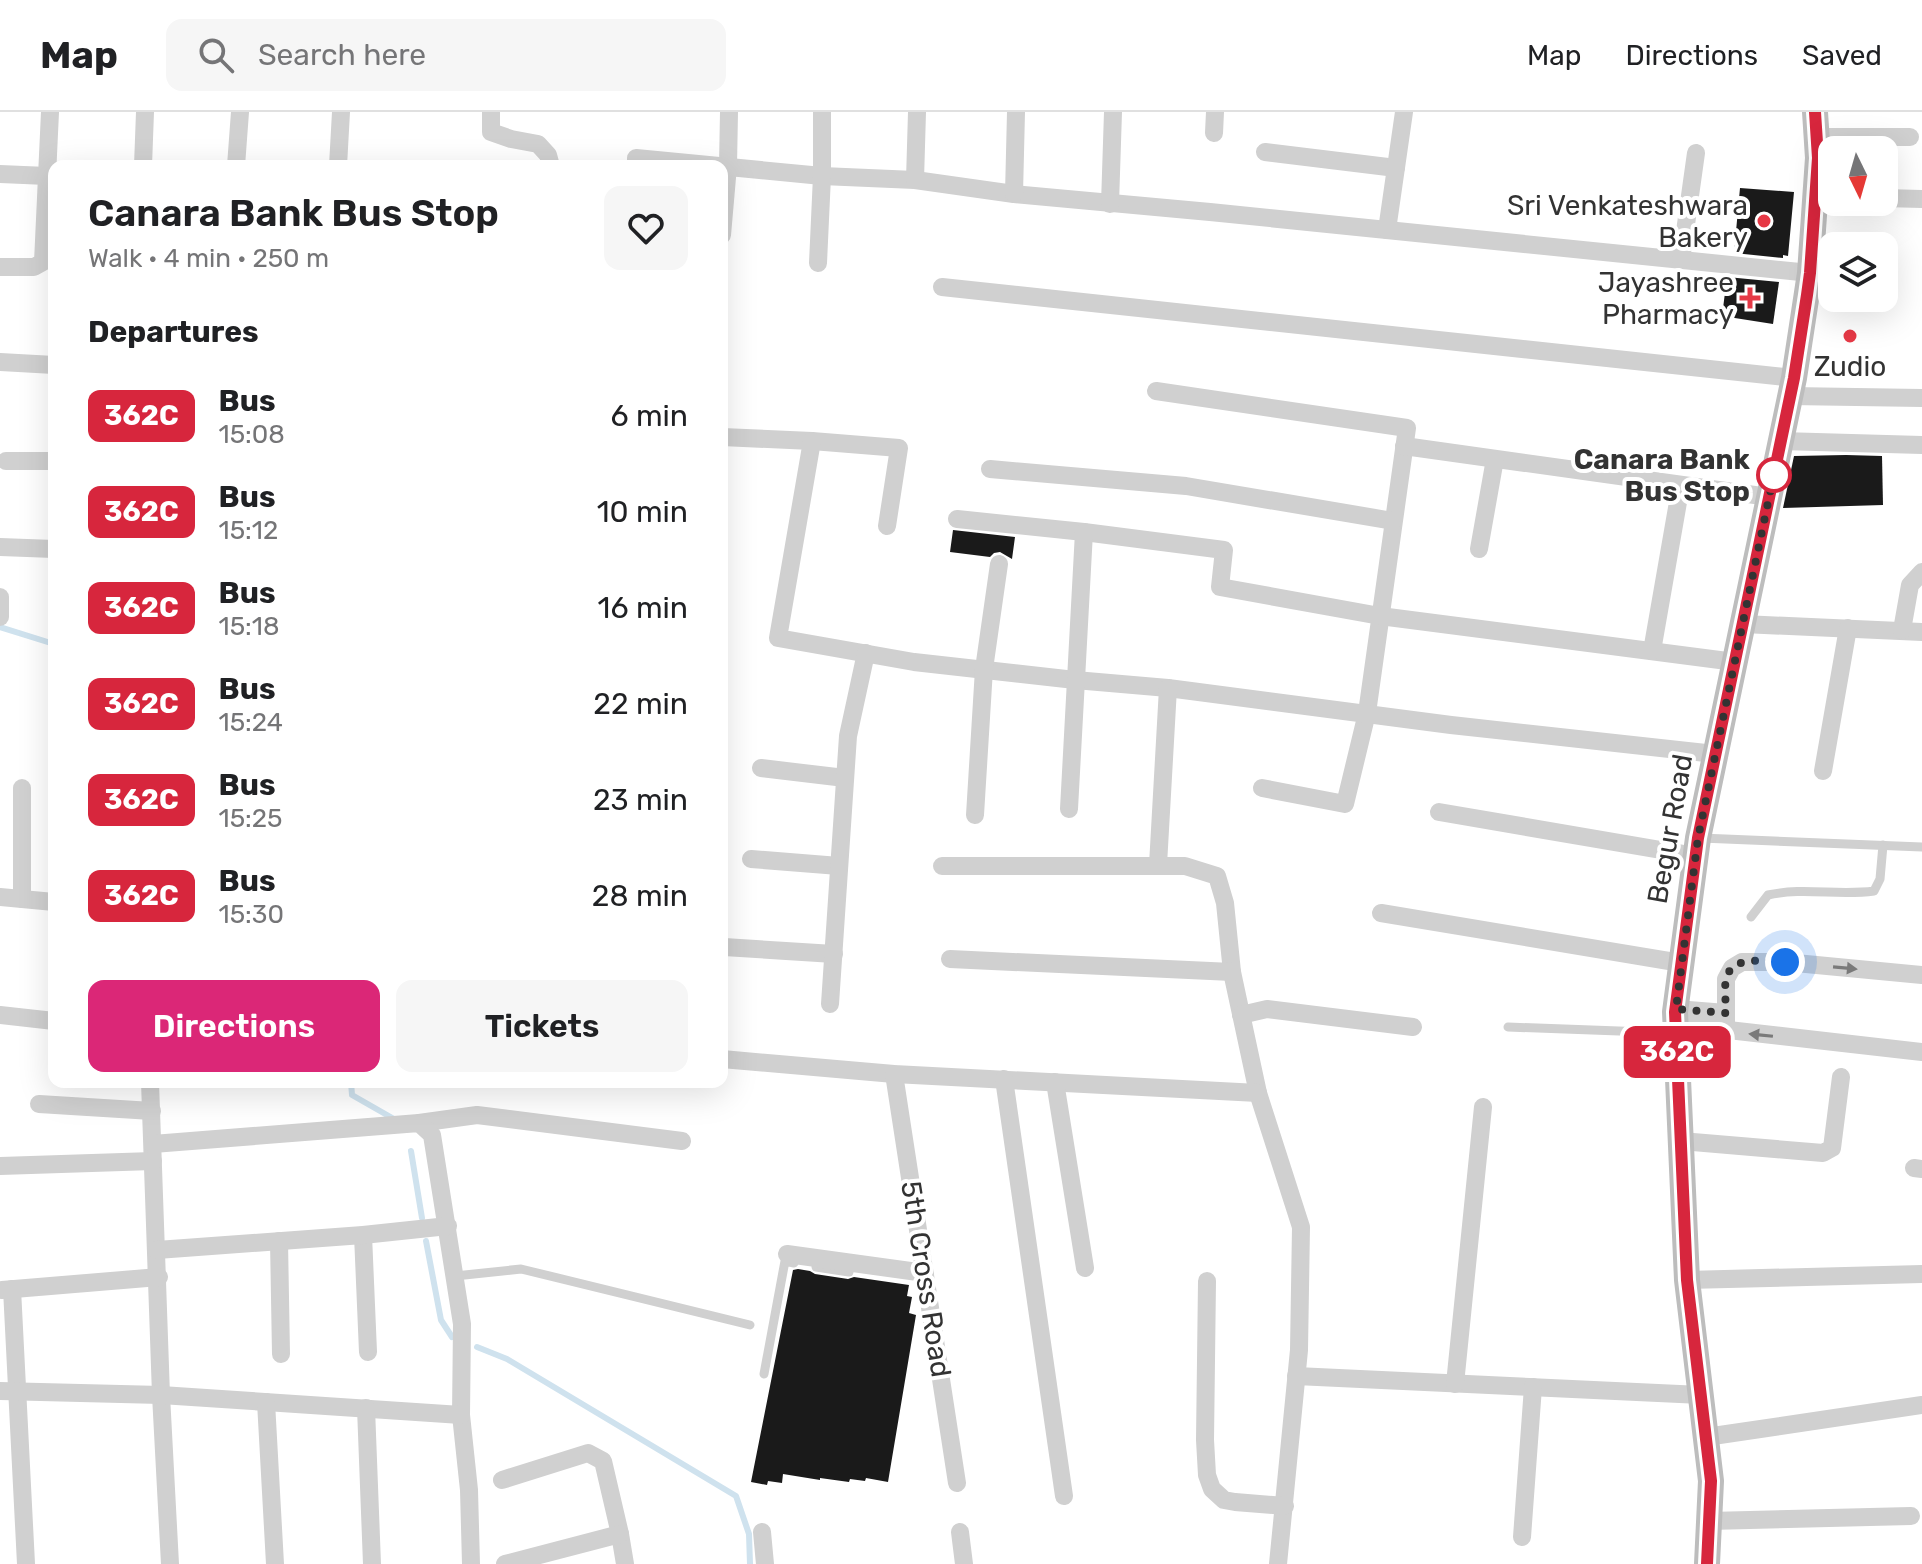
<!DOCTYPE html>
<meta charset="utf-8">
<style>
:root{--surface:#fff;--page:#f6f6f6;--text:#202124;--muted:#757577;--line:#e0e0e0;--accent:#db2777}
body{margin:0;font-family:Rubik,sans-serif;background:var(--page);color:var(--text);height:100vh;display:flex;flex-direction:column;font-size:30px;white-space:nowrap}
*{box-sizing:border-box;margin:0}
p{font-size:26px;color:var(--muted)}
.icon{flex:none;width:44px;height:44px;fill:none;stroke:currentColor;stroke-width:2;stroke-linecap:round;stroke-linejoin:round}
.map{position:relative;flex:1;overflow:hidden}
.drawer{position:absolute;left:48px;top:48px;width:680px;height:928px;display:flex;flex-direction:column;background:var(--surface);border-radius:16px;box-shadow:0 8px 32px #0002}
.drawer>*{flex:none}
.badge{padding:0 16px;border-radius:12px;font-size:28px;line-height:52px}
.needle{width:52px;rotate:175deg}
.buttons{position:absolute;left:1818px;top:24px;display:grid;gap:16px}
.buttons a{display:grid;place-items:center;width:80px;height:80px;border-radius:16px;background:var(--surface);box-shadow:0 8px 32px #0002;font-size:40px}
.you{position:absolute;width:40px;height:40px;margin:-20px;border:6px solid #fff;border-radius:50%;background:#1a73e8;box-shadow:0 0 0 12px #1a73e833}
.map>.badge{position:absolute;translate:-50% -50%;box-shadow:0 0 0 4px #fff}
h2{padding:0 40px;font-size:30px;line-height:72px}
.round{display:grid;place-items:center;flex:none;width:84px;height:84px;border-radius:16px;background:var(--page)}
.head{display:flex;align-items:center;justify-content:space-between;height:136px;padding:0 40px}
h1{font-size:38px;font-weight:600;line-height:60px}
.action{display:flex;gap:16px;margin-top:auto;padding:16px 40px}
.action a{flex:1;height:92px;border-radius:16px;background:var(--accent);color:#fff;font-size:32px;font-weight:600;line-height:92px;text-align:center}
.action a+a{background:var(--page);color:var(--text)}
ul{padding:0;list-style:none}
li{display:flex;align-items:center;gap:24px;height:96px;padding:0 40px}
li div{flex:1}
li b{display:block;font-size:30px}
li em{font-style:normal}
li .badge{min-width:88px;font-weight:700;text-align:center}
header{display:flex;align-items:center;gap:48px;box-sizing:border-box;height:112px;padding:0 40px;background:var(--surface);border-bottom:2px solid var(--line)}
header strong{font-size:38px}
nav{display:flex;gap:44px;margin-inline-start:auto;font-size:28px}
.search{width:560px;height:72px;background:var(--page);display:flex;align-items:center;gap:20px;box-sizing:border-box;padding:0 28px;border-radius:16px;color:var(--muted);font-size:30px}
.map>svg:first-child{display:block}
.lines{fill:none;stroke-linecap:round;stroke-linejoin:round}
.stream{stroke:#cfe2ee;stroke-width:6}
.building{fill:#1a1a1a}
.service{stroke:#d0d0d0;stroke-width:9}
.minor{stroke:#d0d0d0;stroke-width:18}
.secondary{stroke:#bdbdbd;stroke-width:26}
.oneway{fill:#7a7a7a}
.line-casing{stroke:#fff;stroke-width:18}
.line{stroke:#d7263d;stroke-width:12}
.walk{stroke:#333;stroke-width:8;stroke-dasharray:0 14.4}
.poi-dot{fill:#e63946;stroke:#fff;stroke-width:3}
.stop-dot{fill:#fff;stroke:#d7263d;stroke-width:4}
.labels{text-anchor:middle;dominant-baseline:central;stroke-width:8;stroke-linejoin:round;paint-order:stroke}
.poi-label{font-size:28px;fill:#333;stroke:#fff;text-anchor:end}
.stop-label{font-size:28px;font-weight:bold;fill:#333;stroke:#fff;text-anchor:end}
.street-label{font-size:28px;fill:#333;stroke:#fff}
</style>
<header>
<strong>Map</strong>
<div class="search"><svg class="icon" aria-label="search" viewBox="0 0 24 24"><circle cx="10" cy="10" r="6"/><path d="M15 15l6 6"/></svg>Search here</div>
<nav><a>Map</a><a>Directions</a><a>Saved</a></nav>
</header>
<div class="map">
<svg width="1922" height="1452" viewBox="0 0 1922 1452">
<rect width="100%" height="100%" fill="#fff"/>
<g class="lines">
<g class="stream">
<path d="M0,515L54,532"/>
<path d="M351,970L352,983L394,1007"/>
<path d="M411,1039L422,1106"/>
<path d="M426,1129L441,1208L452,1225"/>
<path d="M477,1235L507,1247L736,1384L749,1422L750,1452"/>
</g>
</g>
<g class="building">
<path d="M1740,76L1794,80L1788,144L1783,143V146L1734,141Z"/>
<path d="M1727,165L1779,170L1773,212L1722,204Z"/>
<path d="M1846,343L1882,344L1883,393L1783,396L1794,344Z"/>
<path d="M953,418L1015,425L1012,447L1000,440L994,441L990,445L950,440Z"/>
<path d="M798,1157L810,1159L815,1162L848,1167L854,1165L909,1173L907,1184L912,1185L909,1201L916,1203L888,1370L866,1366L865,1369L850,1367L849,1370L820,1366V1368L783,1362L782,1371L768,1369L767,1373L751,1370L793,1158Z"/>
</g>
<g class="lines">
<g class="service">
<path d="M1701,726L1922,735"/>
<path d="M1751,805L1768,783C1804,775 1838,784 1874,779L1880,767L1883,733"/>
<path d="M1508,915L1673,921"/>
<path d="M816,1155L849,1160L851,1151"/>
<path d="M455,1164L521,1157L750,1213"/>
<path d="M764,1262L785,1149L794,1151"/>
</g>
<g class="minor">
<path d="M491,0V20L511,27L538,32L548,43L551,54"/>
<path d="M1214,21L1215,0"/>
<path d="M1817,25H1910"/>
<path d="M1265,40L1396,56"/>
<path d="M143,54L145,0"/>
<path d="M236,54L240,0"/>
<path d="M338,54L341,0"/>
<path d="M636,54V46L822,64L915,68L1014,82L1210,100L1810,161"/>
<path d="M0,62L47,64"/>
<path d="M915,68L917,0"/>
<path d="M1014,82L1016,0"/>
<path d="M1884,86L1922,87"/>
<path d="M1110,92L1113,0"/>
<path d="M1387,118L1404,0"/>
<path d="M722,123L728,54L729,0"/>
<path d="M1681,148L1696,41"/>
<path d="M818,151L822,64V0"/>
<path d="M0,155H34L43,150L50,0"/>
<path d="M942,175L1794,266"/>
<path d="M0,250L54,253"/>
<path d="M1156,279L1407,316L1367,601L1345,692L1262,676"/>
<path d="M1790,284L1922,286"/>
<path d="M722,325L812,329L899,336L887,414"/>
<path d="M812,329L778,526L914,550L1075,568L1168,576L1451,613L1715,642"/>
<path d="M1781,329L1922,333"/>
<path d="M1404,334L1769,385"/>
<path d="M6,349H54"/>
<path d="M990,357L1186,374L1393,409"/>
<path d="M957,407L1084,420L1224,438L1220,475L1380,504L1735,550"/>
<path d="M0,435L54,437"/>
<path d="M1479,437L1495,347"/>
<path d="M0,485V505"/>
<path d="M1743,512L1922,520"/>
<path d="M1902,518L1910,473L1922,460"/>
<path d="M1652,539L1681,373"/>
<path d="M761,656L845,666"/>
<path d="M1823,659L1848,516"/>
<path d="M1069,697L1084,420"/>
<path d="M1439,700L1696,744"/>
<path d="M975,703L984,557L999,452"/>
<path d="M751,747L839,754"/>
<path d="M1158,753L1168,576"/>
<path d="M942,754H1185L1217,764L1225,791L1232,860L1258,981L1301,1115L1299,1238L1278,1452"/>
<path d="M0,785L54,790"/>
<path d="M22,787V676"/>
<path d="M1381,801L1681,851"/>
<path d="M724,835L834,842"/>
<path d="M950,847L1232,860"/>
<path d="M830,892L848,624L866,541"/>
<path d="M1676,897L1726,901"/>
<path d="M0,903L54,909"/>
<path d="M1241,903L1267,897L1413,915"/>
<path d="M1676,912L1922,940"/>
<path d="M1726,919V867L1732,856L1742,850H1785L1922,863"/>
<path d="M722,947L894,962L1258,981"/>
<path d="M894,962L957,1371"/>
<path d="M1004,967L1064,1384"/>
<path d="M150,970L161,1283L170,1452"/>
<path d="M1055,970L1085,1156"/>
<path d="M39,992L152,999"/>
<path d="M419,1011L477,1003L682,1029"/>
<path d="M1681,1029L1823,1041L1832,1036L1841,965"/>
<path d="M153,1032L419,1011L432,1023L462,1212L461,1303L469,1378L471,1452"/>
<path d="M0,1054L153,1049"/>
<path d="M1914,1056L1922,1057"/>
<path d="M363,1123L368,1240"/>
<path d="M279,1129L281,1242"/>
<path d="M157,1138L363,1123L448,1114"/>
<path d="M787,1142L925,1161"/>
<path d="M1687,1168L1922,1162"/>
<path d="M1207,1169L1205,1328L1207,1363L1212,1377L1224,1388L1235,1390L1285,1394"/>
<path d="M12,1177L26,1452"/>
<path d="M2,1178L159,1165"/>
<path d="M1296,1264L1701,1283"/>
<path d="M1455,1272L1483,995"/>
<path d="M0,1279L161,1283L461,1303"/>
<path d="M266,1290L275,1452"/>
<path d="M366,1296L372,1452"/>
<path d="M1706,1325L1922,1293"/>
<path d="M502,1368L588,1341L603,1349L620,1422L625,1452"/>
<path d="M1709,1409L1911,1404"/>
<path d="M762,1420L765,1452"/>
<path d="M960,1420L964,1452"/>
<path d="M1522,1425L1533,1275"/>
<path d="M505,1452L620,1422"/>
</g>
<path class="secondary" d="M1707,1452L1711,1369L1687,1168L1675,900L1698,726L1794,266L1810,161L1818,46L1815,0"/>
</g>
<defs><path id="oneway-solid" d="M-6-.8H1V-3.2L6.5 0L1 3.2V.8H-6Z" transform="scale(2)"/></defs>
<g class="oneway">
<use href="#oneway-solid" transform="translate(1845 856) rotate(5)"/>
<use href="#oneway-solid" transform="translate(1761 923) rotate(-174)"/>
</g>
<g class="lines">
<g class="line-casing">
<path id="line" d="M1707,1452L1711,1369L1687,1168L1675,900L1698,726L1794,266L1807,183L1810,161L1818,46L1815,0"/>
</g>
<use href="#line" class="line"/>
<path class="walk" d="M1774,363L1775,357L1698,726L1676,897L1726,901C1726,890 1724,877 1726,867C1732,842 1766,850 1785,850"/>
</g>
<g class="poi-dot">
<circle cx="1764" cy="109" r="8"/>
<path d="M1746 174h8v8h8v8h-8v8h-8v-8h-8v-8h8z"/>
<circle cx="1850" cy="224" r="8"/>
</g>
<circle class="stop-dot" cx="1774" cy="363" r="16"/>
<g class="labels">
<g class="poi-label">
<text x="1748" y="93">Sri Venkateshwara<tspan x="1748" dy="32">Bakery</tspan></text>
<text x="1734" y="170">Jayashree<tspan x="1734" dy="32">Pharmacy</tspan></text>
<text x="1850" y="254" text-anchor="middle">Zudio</text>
</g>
<g class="stop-label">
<text x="1750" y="347">Canara Bank<tspan x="1750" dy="32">Bus Stop</tspan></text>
</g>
<g class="street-label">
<text transform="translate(1670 717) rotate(-80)">Begur Road</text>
<text transform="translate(926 1167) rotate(81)">5th Cross Road</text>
</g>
</g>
</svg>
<div class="buttons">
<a><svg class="needle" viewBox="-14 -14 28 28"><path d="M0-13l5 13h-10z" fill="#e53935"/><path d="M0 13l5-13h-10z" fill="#757577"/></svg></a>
<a><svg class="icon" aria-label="layers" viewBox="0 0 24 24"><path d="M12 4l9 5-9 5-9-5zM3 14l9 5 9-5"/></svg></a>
</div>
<div class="you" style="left:1785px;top:850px"></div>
<b class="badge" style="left:1677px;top:940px;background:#d7263d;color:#fff">362C</b>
<section class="drawer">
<div class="head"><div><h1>Canara Bank Bus Stop</h1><p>Walk · 4 min · 250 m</p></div><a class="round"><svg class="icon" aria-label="heart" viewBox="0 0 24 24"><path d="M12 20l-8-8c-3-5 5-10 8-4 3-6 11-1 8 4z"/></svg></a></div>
<h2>Departures</h2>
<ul>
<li><span class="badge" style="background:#d7263d;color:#fff">362C</span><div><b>Bus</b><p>15:08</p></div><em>6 min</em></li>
<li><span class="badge" style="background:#d7263d;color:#fff">362C</span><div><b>Bus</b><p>15:12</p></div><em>10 min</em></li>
<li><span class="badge" style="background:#d7263d;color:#fff">362C</span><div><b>Bus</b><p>15:18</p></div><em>16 min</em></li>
<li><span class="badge" style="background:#d7263d;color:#fff">362C</span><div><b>Bus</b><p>15:24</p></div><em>22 min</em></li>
<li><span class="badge" style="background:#d7263d;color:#fff">362C</span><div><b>Bus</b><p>15:25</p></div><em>23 min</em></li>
<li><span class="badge" style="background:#d7263d;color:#fff">362C</span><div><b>Bus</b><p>15:30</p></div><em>28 min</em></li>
</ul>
<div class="action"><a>Directions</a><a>Tickets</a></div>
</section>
</div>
